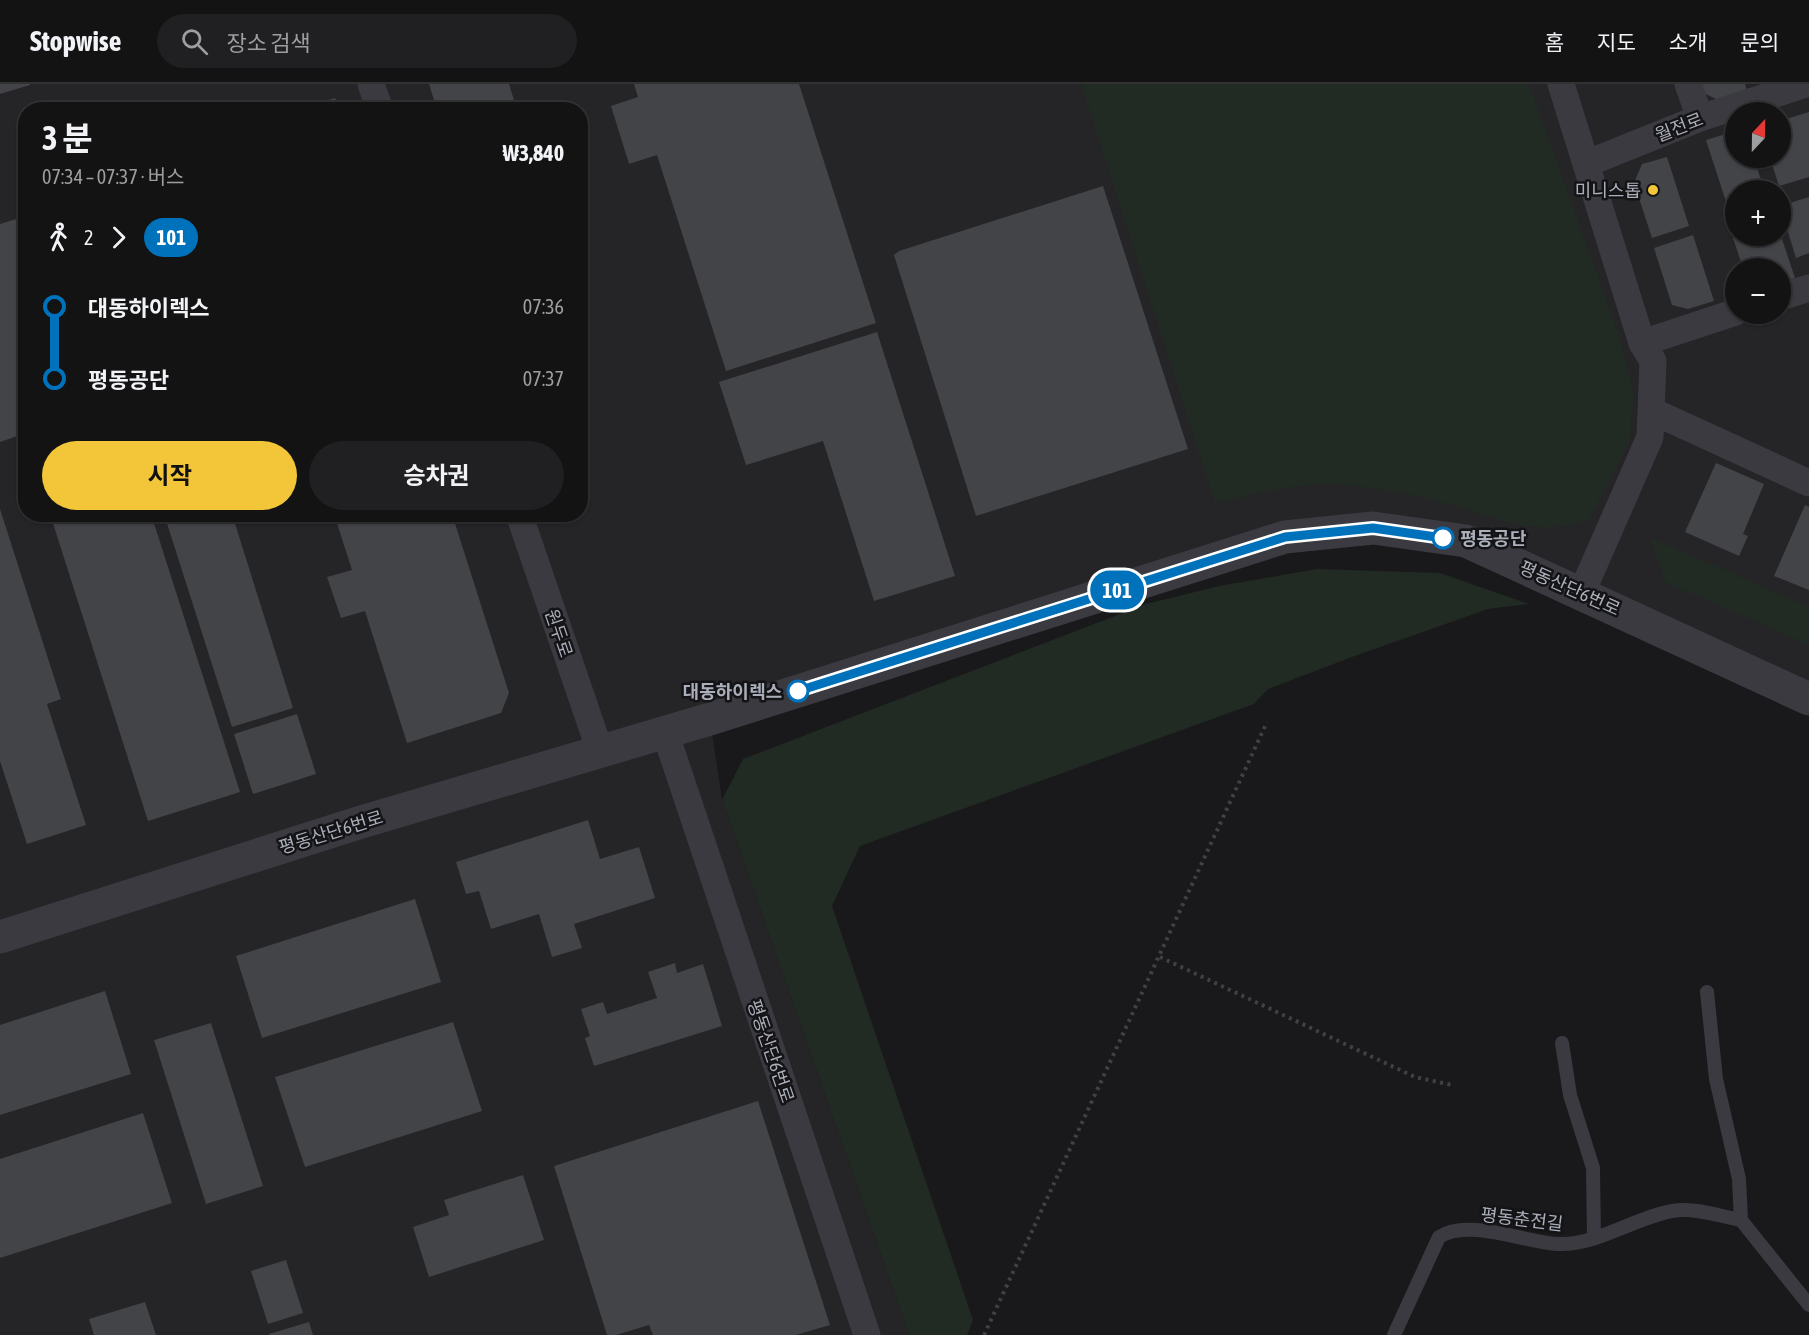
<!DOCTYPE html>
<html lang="ko">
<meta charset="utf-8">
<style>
:root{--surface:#131314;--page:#202022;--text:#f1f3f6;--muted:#9d9ea0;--line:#323234;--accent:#f3c63a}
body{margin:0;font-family:"Asap Condensed","Noto Sans KR",sans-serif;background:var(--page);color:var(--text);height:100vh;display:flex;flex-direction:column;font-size:22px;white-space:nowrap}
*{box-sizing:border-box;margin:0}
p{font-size:20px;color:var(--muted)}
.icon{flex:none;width:33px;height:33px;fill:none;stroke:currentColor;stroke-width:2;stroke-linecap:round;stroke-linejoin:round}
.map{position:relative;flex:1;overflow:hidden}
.drawer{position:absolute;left:18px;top:18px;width:570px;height:420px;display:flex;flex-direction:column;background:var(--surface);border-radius:24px;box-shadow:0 2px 4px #0004,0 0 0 2px var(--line)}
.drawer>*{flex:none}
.badge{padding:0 12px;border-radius:20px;font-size:21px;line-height:39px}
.needle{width:39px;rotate:22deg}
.buttons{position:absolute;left:1725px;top:18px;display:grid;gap:12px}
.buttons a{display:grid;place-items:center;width:66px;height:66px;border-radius:50%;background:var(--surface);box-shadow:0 2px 4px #0004,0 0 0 2px var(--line);font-size:30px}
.map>.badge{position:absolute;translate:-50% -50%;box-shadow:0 0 0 3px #fff}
.legs{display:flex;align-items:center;gap:9px;height:66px;padding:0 24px;font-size:20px}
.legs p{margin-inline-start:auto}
.overview{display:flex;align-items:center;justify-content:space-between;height:102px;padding:0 24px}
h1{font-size:33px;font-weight:700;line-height:45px}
.button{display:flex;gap:12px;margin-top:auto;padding:12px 24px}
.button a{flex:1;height:69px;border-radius:36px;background:var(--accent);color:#111;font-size:24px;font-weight:700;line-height:69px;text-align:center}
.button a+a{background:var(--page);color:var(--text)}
ul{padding:0 24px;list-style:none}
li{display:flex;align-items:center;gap:21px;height:72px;font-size:22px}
li i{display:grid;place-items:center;width:9px;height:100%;margin:0 8px;background:currentColor}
li i::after{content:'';width:15px;height:15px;margin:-8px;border:4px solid;border-radius:50%;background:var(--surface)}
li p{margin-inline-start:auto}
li:first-child i{background:linear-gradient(#0000 50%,currentColor 0)}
li:last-child i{background:linear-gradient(currentColor 50%,#0000 0)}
header{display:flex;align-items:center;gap:36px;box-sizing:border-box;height:84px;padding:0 30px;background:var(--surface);border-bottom:2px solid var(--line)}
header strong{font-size:28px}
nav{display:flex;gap:33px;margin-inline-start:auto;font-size:21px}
.search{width:420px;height:54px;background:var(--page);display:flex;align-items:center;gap:15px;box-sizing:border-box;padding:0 21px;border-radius:33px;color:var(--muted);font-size:22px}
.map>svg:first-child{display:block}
.built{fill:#252528;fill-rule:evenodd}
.green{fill:#212a23}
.building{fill:#434448}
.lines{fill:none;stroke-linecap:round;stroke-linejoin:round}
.path{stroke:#404147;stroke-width:4;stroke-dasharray:3 4.5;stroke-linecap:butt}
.service{stroke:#3a3a40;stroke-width:14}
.minor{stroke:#3a3a40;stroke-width:27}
.tertiary{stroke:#3a3a40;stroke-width:33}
.line-1-casing{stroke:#fff;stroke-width:14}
.line-1{stroke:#0072bc;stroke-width:9}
.poi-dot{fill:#f3c63a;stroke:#141416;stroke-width:2}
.stop-1-dot{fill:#fff;stroke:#0072bc;stroke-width:3}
.labels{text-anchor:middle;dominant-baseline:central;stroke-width:5;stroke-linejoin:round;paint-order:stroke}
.street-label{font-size:18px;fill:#abafbb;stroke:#141416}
.poi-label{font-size:18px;fill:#abafbb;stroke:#141416;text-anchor:end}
.stop-label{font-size:18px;font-weight:bold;fill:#abafbb;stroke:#141416;text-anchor:start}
</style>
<header>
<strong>Stopwise</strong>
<div class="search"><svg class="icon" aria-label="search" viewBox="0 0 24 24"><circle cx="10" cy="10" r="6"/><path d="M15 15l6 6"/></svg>장소 검색</div>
<nav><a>홈</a><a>지도</a><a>소개</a><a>문의</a></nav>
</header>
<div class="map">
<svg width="1809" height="1251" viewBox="0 0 1809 1251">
<rect width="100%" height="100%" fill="#19191b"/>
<path class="built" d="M0,0H1809V615L1582,508L1373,444L710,635L722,716L909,1251H0ZM26,26H580V430H26ZM1736,28H1780V74H1736ZM1736,106H1780V152H1736ZM1736,184H1780V230H1736Z"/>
<g class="green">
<path d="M1081,0H1529L1620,254L1634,310L1629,359L1590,435C1537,457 1488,430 1436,417C1408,409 1375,404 1346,401C1303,397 1257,410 1215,419Z"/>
<path d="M1650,453L1809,523V561L1665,498Z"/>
<path d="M1317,485L1440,489L1529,520L1488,525L1352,573L1268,605L1254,620L860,762L832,822L973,1236L967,1251H909L722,716L743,675L1146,520L1219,502Z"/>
</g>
<g class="building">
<path d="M0,0H30V1L0,10Z"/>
<path d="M429,0H509L517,26H437Z"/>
<path d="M634,0H799L876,239L726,287L657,71L629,80L611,22L638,13Z"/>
<path d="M1699,0H1745L1747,7L1718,16L1702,8Z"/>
<path d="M335,14L339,26H300V25Z"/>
<path d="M1809,28V93L1779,102L1770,74H1780V37Z"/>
<path d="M1736,47V74H1754L1764,106H1736V125L1729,127L1706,56Z"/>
<path d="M1667,73L1689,142L1652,154L1634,99L1642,80Z"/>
<path d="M1103,102L1188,365L976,432L894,171L899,167Z"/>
<path d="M1809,113V169L1796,174L1780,122Z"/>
<path d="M26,132V349L0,358V140Z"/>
<path d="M1736,140V152H1781L1795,194L1780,199V184H1743L1729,142Z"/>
<path d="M1693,151L1714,217L1688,225L1672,221L1654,164Z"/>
<path d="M877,248L955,492L874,517L823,357L746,381L719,298Z"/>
<path d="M1716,379L1764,400L1743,450L1748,452L1739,472L1685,448Z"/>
<path d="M1805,421L1809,423V506L1774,492Z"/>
<path d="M0,425L61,615L47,620L86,741L27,760L0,677Z"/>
<path d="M50,430H151L240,708L148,737Z"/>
<path d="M164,430H232L293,624L232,643Z"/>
<path d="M334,430H452L509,609L501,629L407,659L365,527L341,534L327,493L352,486Z"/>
<path d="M297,630L316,690L253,710L234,650Z"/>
<path d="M588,736L600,775L639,763L655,814L574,840L582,864L552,873L539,830L491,845L479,807L466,810L456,778Z"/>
<path d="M415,815L441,898L262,954L236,872Z"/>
<path d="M675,879L677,889L703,880L722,942L594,982L585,954L590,952L581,925L603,918L607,930L657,914L648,888Z"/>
<path d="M105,907L131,990L0,1031V941Z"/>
<path d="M453,938L482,1027L305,1083L275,993Z"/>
<path d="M211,939L263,1102L206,1120L154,956Z"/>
<path d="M758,1017L830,1241L796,1251H653L649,1241L616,1251H607L554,1082Z"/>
<path d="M143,1029L172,1119L0,1174V1075Z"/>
<path d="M523,1091L544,1156L429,1193L413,1143L449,1131L444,1116Z"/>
<path d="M286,1176L303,1229L268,1240L251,1187Z"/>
<path d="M145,1218L156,1251H94L89,1235Z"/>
<path d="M309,1238L313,1251H269V1250Z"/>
</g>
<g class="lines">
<g class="path">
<path d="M1160,873L1415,993L1452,1001"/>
<path d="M984,1251L1267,638"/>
</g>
<g class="service">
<path d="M1707,908L1716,995L1739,1095L1741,1136L1809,1221"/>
<path d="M1562,959L1570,1011L1593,1084L1594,1154"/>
<path d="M1394,1251L1439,1153C1468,1134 1524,1158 1557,1160C1597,1162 1633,1134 1672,1127C1693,1123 1719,1132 1741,1136"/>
</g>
<g class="minor">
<path d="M371,0L380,26"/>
<path d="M1561,0L1642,259L1653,277L1650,353L1582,508"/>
<path d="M1688,0L1700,34"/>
<path d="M1588,79L1700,34L1806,0"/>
<path d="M1780,213L1809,204"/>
<path d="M1642,259L1736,228"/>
<path d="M1652,327L1809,399"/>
<path d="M519,430L600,667"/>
<path d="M665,648L867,1251"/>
</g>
<path class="tertiary" d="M0,853L358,739L710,635L1285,453L1373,444L1466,457L1809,615"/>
</g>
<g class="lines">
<g class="line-1-casing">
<path id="line-1" d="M798,607L1285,453L1373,444L1443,454"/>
</g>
<use href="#line-1" class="line-1"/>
</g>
<circle class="poi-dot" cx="1653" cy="106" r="6"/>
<g class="stop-1-dot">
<circle cx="1443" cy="454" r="10"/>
<circle cx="798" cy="607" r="10"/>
</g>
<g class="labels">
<g class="street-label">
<text transform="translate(1679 43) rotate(-21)">월전로</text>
<text transform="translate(1570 504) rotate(24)">평동산단6번로</text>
<text transform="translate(559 549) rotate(71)">원두로</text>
<text transform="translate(331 748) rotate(-17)">평동산단6번로</text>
<text transform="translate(771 967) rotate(71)">평동산단6번로</text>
<text transform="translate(1522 1135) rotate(7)">평동춘전길</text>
</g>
<g class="poi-label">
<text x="1641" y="106">미니스톱</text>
</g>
<g class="stop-label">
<text x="1460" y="454">평동공단</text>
<text x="782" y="607" text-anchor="end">대동하이렉스</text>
</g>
</g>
</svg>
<div class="buttons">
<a><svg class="needle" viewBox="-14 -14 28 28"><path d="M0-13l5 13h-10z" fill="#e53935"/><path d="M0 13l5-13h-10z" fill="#9d9ea0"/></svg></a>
<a>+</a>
<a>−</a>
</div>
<b class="badge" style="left:1117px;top:506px;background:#0072bc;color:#fff">101</b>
<section class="drawer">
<div class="overview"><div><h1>3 분</h1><p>07:34 – 07:37 · 버스</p></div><b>₩3,840</b></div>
<div class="legs"><svg class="icon" aria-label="walk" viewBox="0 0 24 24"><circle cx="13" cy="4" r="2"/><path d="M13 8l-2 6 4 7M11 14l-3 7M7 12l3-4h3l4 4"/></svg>2<svg class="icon" aria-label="forward" viewBox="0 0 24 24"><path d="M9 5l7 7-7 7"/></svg><b class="badge" style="background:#0072bc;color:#fff">101</b></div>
<ul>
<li><i style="color:#0072bc"></i><b>대동하이렉스</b><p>07:36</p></li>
<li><i style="color:#0072bc"></i><b>평동공단</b><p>07:37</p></li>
</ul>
<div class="button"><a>시작</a><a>승차권</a></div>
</section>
</div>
